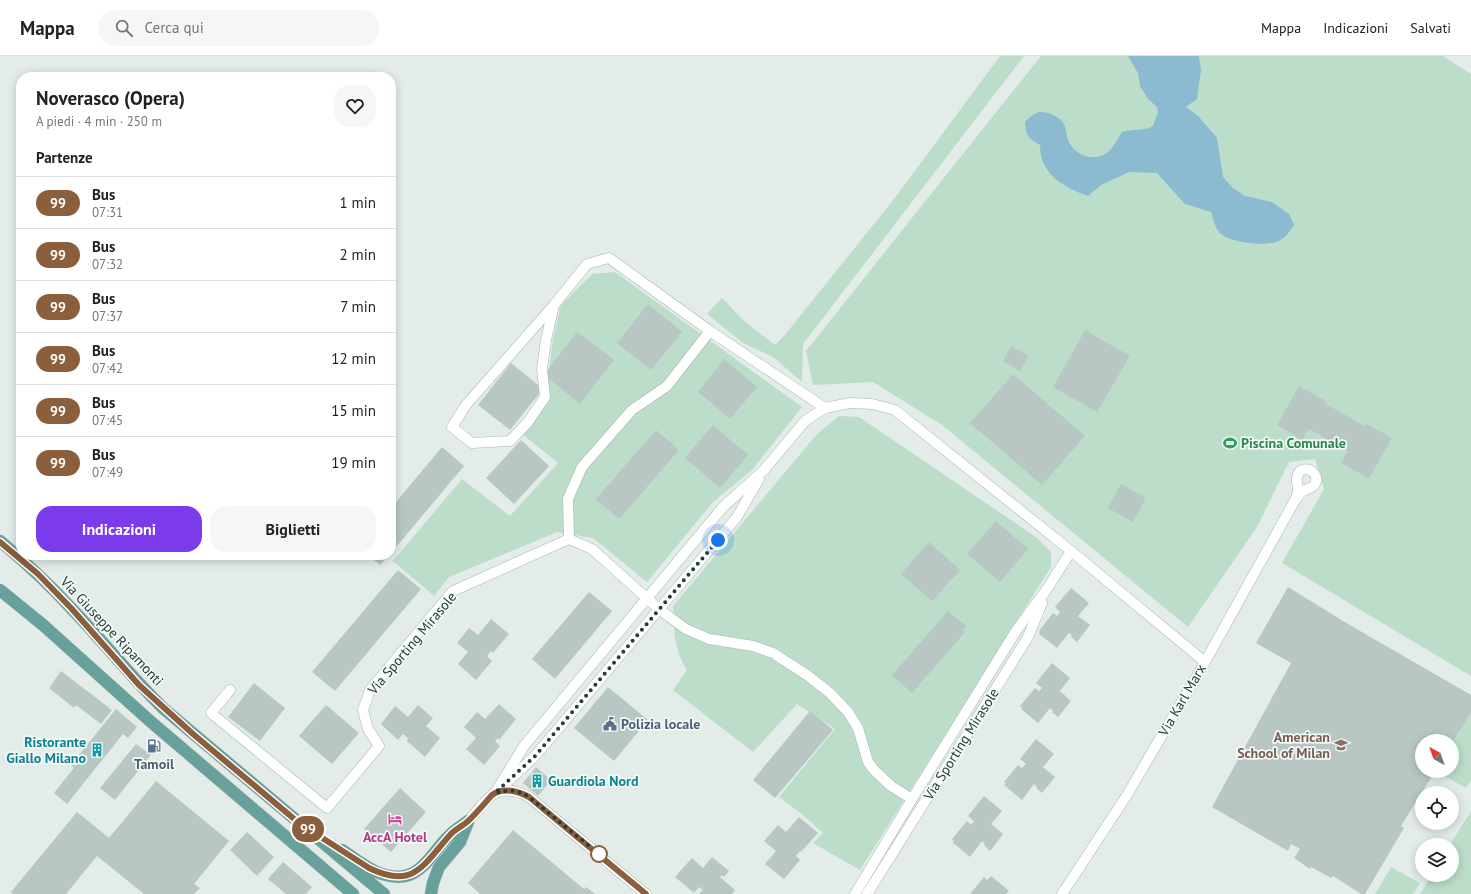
<!DOCTYPE html>
<html lang="it">
<meta charset="utf-8">
<style>
:root{--surface:#fff;--page:#f6f6f6;--text:#222;--muted:#767676;--line:#e0e0e0;--accent:#7c3aed}
body{margin:0;font-family:"PT Sans",sans-serif;background:var(--page);color:var(--text);height:100vh;display:flex;flex-direction:column;font-size:15px;white-space:nowrap}
*{box-sizing:border-box;margin:0}
p{font-size:13px;color:var(--muted)}
.icon{flex:none;width:22px;height:22px;fill:none;stroke:currentColor;stroke-width:2;stroke-linecap:round;stroke-linejoin:round}
.map{position:relative;flex:1;overflow:hidden}
.sheet{position:absolute;left:16px;top:16px;width:380px;height:488px;display:flex;flex-direction:column;background:var(--surface);border-radius:16px;box-shadow:0 2px 10px #0003}
.sheet>*{flex:none}
.badge{padding:0 8px;border-radius:13px;font-size:14px;line-height:26px}
.needle{width:26px;rotate:320deg}
.fabs{position:absolute;left:1415px;top:678px;display:grid;gap:8px}
.fabs a{display:grid;place-items:center;width:44px;height:44px;border-radius:50%;background:var(--surface);box-shadow:0 2px 10px #0003;font-size:20px}
.you{position:absolute;width:20px;height:20px;margin:-10px;border:3px solid #fff;border-radius:50%;background:#1a73e8;box-shadow:0 0 0 6px #1a73e833}
.map>.badge{position:absolute;translate:-50% -50%;box-shadow:0 0 0 2px #fff}
h2{padding:0 20px;font-size:15px;line-height:36px}
.round{display:grid;place-items:center;flex:none;width:42px;height:42px;border-radius:16px;background:var(--page)}
.head{display:flex;align-items:center;justify-content:space-between;height:68px;padding:0 20px}
h1{font-size:19px;font-weight:700;line-height:30px}
.cta{display:flex;gap:8px;margin-top:auto;padding:8px 20px}
.cta a{flex:1;height:46px;border-radius:16px;background:var(--accent);color:#fff;font-size:16px;font-weight:700;line-height:46px;text-align:center}
.cta a+a{background:var(--page);color:var(--text)}
ul{padding:0;list-style:none}
li{display:flex;align-items:center;gap:12px;height:52px;padding:0 20px;border-top:1px solid var(--line)}
li div{flex:1}
li b{display:block;font-size:15px}
li em{font-style:normal}
li .badge{min-width:44px;font-weight:700;text-align:center}
header{display:flex;align-items:center;gap:24px;box-sizing:border-box;height:56px;padding:0 20px;background:var(--surface);border-bottom:1px solid var(--line)}
header strong{font-size:19px}
nav{display:flex;gap:22px;margin-inline-start:auto;font-size:14px}
.search{width:280px;height:36px;background:var(--page);display:flex;align-items:center;gap:10px;box-sizing:border-box;padding:0 14px;border-radius:16px;color:var(--muted);font-size:15px}
.map>svg:first-child{display:block}
.green{fill:#bcddca}
.water{fill:#8cbad0}
.building{fill:#b8c7c3}
.lines{fill:none;stroke-linecap:round;stroke-linejoin:round}
.minor-casing{stroke:#a6b4b1;stroke-width:11}
.primary-casing{stroke:#c1c9c8;stroke-width:13}
.minor{stroke:#fff;stroke-width:10}
.primary{stroke:#68a09b;stroke-width:12}
.line-casing{stroke:#fff;stroke-width:9}
.line{stroke:#8b5e3c;stroke-width:6}
.walk{stroke:#233d3a;stroke-width:4;stroke-dasharray:0 7.2}
.stop-dot{fill:#fff;stroke:#8b5e3c;stroke-width:2}
.labels{text-anchor:middle;dominant-baseline:central;stroke-width:3.5;stroke-linejoin:round;paint-order:stroke}
.leisure-label{font-size:14px;font-weight:bold;fill:#27864d;stroke:#f3f9f7;text-anchor:start}
.street-label{font-size:14px;fill:#233d3a;stroke:#f3f9f7}
.service-label{font-size:14px;font-weight:bold;fill:#4e5e75;stroke:#f3f9f7;text-anchor:start}
.education-label{font-size:14px;font-weight:bold;fill:#785e54;stroke:#f3f9f7;text-anchor:end}
.culture-label{font-size:14px;font-weight:bold;fill:#0d838f;stroke:#f3f9f7;text-anchor:end}
.hotel-label{font-size:14px;font-weight:bold;fill:#b23c85;stroke:#f3f9f7}
</style>
<header>
<strong>Mappa</strong>
<div class="search"><svg class="icon" aria-label="search" viewBox="0 0 24 24"><circle cx="10" cy="10" r="6"/><path d="M15 15l6 6"/></svg>Cerca qui</div>
<nav><a>Mappa</a><a>Indicazioni</a><a>Salvati</a></nav>
</header>
<div class="map">
<svg width="1471" height="838" viewBox="0 0 1471 838">
<rect width="100%" height="100%" fill="#e3ece9"/>
<g class="green">
<path d="M1000,0H1024L803,288L802,326L773,301L743,287L707,258L722,242L743,264L775,289L784,280L894,143Z"/>
<path d="M1041,0H1443L1471,18V620L1282,507L1324,433L1315,403L1289,406L1257,471L1188,571L942,369L873,326L813,329L806,295Z"/>
<path d="M615,216L802,351L752,414L713,446L647,526L593,482L557,476L449,521L434,540L393,505L462,423L510,460L558,407L522,378L545,350L553,282L561,249L592,218Z"/>
<path d="M839,360L859,361L1036,481L1051,496V511L860,814L813,787L823,777L803,759L779,741L835,673L797,648L753,696L673,634L687,614C674,593 674,575 673,550L817,378Z"/>
<path d="M1471,655V724L1466,732L1436,715H1452V687Z"/>
<path d="M1471,755V838H1420L1432,819H1452V789H1450Z"/>
<path d="M1391,811L1420,827L1413,838H1375Z"/>
</g>
<path class="water" d="M1128,0H1199L1201,14L1197,43L1186,51L1198,60L1217,82L1223,121L1233,132L1245,140L1272,146L1289,158L1294,169C1289,176 1285,183 1276,186C1263,190 1229,187 1219,176C1215,171 1213,162 1211,156L1185,148L1157,117L1129,116L1101,129L1088,140C1063,131 1040,118 1040,89C1028,82 1026,80 1025,66C1029,62 1034,57 1040,56C1047,55 1061,61 1064,68C1067,74 1066,82 1070,88C1078,102 1099,106 1110,94C1115,89 1118,82 1122,76C1133,73 1144,75 1153,70L1158,56L1157,51L1148,43L1140,30L1138,17Z"/>
<g class="building">
<path d="M648,248L682,276L651,314L617,287Z"/>
<path d="M1085,274L1130,300L1097,356L1053,331Z"/>
<path d="M577,276L614,304L580,348L544,319Z"/>
<path d="M1011,290L1029,300L1020,315L1003,305Z"/>
<path d="M724,303L757,331L730,363L698,336Z"/>
<path d="M511,307L543,333L510,374L478,349Z"/>
<path d="M1013,318L1085,380L1042,429L970,367Z"/>
<path d="M1299,330L1326,345L1324,347L1365,370L1367,368L1392,382L1369,422L1341,407L1348,395L1309,373L1302,384L1277,369Z"/>
<path d="M713,369L748,399L720,432L685,402Z"/>
<path d="M656,374L679,394L619,463L596,443Z"/>
<path d="M521,384L549,410L514,448L486,422Z"/>
<path d="M442,391L464,410L391,497V452Z"/>
<path d="M1121,428L1146,442L1133,466L1108,452Z"/>
<path d="M996,465L1028,493L1000,526L967,498Z"/>
<path d="M929,486L960,514L932,545L901,518Z"/>
<path d="M368,499H389L380,509Z"/>
<path d="M398,514L421,533L335,635L312,616Z"/>
<path d="M1288,531L1348,568L1471,639V656L1452,687V685H1422V715H1435L1401,770L1404,772L1365,838H1361L1333,820L1331,822L1311,811L1310,813L1294,802L1300,793L1291,788L1288,795L1212,751L1291,607L1256,587Z"/>
<path d="M1071,532L1089,547L1078,560L1090,569L1077,586L1071,581L1072,579L1069,577L1057,592L1039,578L1040,576L1039,575L1053,557L1057,560L1060,556L1055,551Z"/>
<path d="M589,536L612,555L555,623L532,603Z"/>
<path d="M948,555L966,570L963,574L965,576L912,637L892,619Z"/>
<path d="M491,563L509,578L493,597L491,595L487,600L492,605L476,624L458,608L468,596L457,587L469,572L478,579Z"/>
<path d="M1052,607L1070,622L1060,635L1071,645L1058,661L1052,656L1053,655L1050,652L1038,667L1021,653L1022,652L1020,650L1035,632L1039,635L1042,632L1036,627Z"/>
<path d="M61,615L112,654L101,668L76,649L74,652L49,632Z"/>
<path d="M254,627L285,652L260,685L228,661Z"/>
<path d="M608,631L648,664L614,705L574,672Z"/>
<path d="M499,648L516,663L499,684L498,682L495,685L500,690L484,709L466,693L476,682L464,671L477,656L485,663Z"/>
<path d="M326,649L359,677L332,708L299,680Z"/>
<path d="M418,649L433,662L426,670L440,682L425,701L407,685L408,682L403,678L398,684L381,668L395,650L408,661Z"/>
<path d="M116,653L137,671L128,682L123,678L67,748L54,737L74,712L71,709Z"/>
<path d="M810,655L833,674L775,742L753,724Z"/>
<path d="M1036,683L1054,698L1043,711L1055,721L1042,737L1036,732L1037,731L1034,728L1022,744L1004,729L1006,728L1004,726L1018,709L1022,712L1026,708L1020,703Z"/>
<path d="M136,688L151,699L115,744L100,732Z"/>
<path d="M536,711L551,724L538,740L523,727Z"/>
<path d="M156,725L229,785L194,828L200,832L194,838H144L97,800L66,838H13L11,836L77,756L109,782Z"/>
<path d="M400,732L426,756L391,796L364,773Z"/>
<path d="M984,740L1002,755L991,768L1003,778L990,795L984,789L985,788L982,785L970,801L952,786L954,785L952,783L967,765L971,769L974,765L968,760Z"/>
<path d="M799,761L818,777L801,796L800,795L796,800L800,804L784,823L765,808L776,795L764,785L778,769L786,776Z"/>
<path d="M513,774L584,833L586,831L595,838H480L468,827Z"/>
<path d="M247,776L274,801L257,820L230,794Z"/>
<path d="M712,801L729,815L724,821L722,819L720,821L735,834L732,838H699L703,834L699,831L694,837L675,821L692,802L703,812Z"/>
<path d="M283,806L312,831L306,838H286L268,823Z"/>
<path d="M991,820L1009,835L1006,838H970L984,821L987,824Z"/>
</g>
<g class="lines">
<g class="minor-casing">
<g id="minor">
<path d="M554,249L466,349L452,371L472,387L510,385L528,366L545,341L542,313L546,284L554,249L587,208L609,202L710,275"/>
<path d="M569,483L568,443L582,411L632,354L667,330L710,275L825,352"/>
<path d="M230,634L211,657L327,752L379,690L368,673L363,654L370,634L453,535L569,483L592,493L660,554L686,573L709,583L753,590L773,597L807,619L830,637L848,656L858,672L868,706L874,714L891,730L912,743"/>
<path d="M505,728L535,700L737,461L759,423"/>
<path d="M495,737L524,690L723,451L764,414L805,365L825,352L850,347L872,348L895,354L1071,495L1205,606"/>
<path d="M468,765C474,759 489,739 495,737C507,732 519,735 529,741L646,838"/>
<path d="M855,838L912,743L1016,575L1047,533L1071,495"/>
<path d="M867,838L1028,581L1042,547"/>
<path d="M1062,838L1127,739L1205,606L1294,446C1297,442 1299,438 1302,436C1306,432 1312,433 1315,428C1321,417 1304,407 1298,418C1295,424 1298,428 1298,434C1298,438 1296,442 1294,446"/>
</g>
</g>
<g class="primary-casing">
<g id="primary">
<path d="M0,485C25,506 49,528 71,552C103,585 131,621 164,653L384,838"/>
<path d="M0,534L43,569L150,665L353,838"/>
<path d="M342,794C354,802 366,812 379,817C420,832 428,799 451,778C456,773 463,769 468,765"/>
<path d="M431,838L433,827L439,811L460,786L468,766"/>
</g>
</g>
<use href="#minor" class="minor"/>
<use href="#primary" class="primary"/>
</g>
<g class="lines">
<g class="line-casing">
<path id="line" d="M0,486L38,518L71,552L139,629L193,678L299,767L369,812C414,834 423,809 450,779C454,774 461,771 467,766C476,758 484,748 492,739C503,731 518,735 529,741L646,838"/>
</g>
<use href="#line" class="line"/>
<path class="walk" d="M599,798L529,741C516,733 510,734 495,737L535,700L718,484"/>
</g>
<defs>
<g id="stadium-bare" transform="scale(1.08)"><path d="M0-5a6.5 5 0 1 0 0 10a6.5 5 0 1 0 0-10ZM-3.5-1.8h7v3.6h-7Z" fill="#2e9e5b" stroke="#f3f9f7" stroke-width="2.5" paint-order="stroke"/></g>
<g id="civic-bare" transform="scale(1.08)"><path d="M-.6-6.5H3V-4.5H.6V-3L4-1V1h2V6H-6V1h2V-1L-.6-3ZM-1.2 2.5V6h2.4V2.5Z" fill="#5c6f8a" stroke="#f3f9f7" stroke-width="2.5" paint-order="stroke"/></g>
<g id="school-bare" transform="scale(1.08)"><path d="M0-5L7-2L0 1L-7-2ZM-4 1L0 2.5L4 1V4Q0 6-4 4Z" fill="#8d6e63" stroke="#f3f9f7" stroke-width="2.5" paint-order="stroke"/></g>
<g id="fuel-bare" transform="scale(1.08)"><path d="M-5.5-6h7V0h2V4h1.3V-2.5L3-4.5l.8-.8L6-3V5H2.5V1h-1V6h-7ZM-4.2-4.7v3.2H.2V-4.7Z" fill="#5c6f8a" stroke="#f3f9f7" stroke-width="2.5" paint-order="stroke"/></g>
<g id="building-bare" transform="scale(1.08)"><path d="M-4-6H4V6H1V3H-1V6H-4ZM-2.5-4.3h1.7v1.8h-1.7ZM.8-4.3h1.7v1.8H.8ZM-2.5-1h1.7V.8h-1.7ZM.8-1h1.7V.8H.8Z" fill="#0f9aa8" stroke="#f3f9f7" stroke-width="2.5" paint-order="stroke"/></g>
<g id="hotel-bare" transform="scale(1.08)"><path d="M-6-4.5h1.5V1H6V5H4.5V3h-9V5H-6ZM-4 0a1.8 1.8 0 1 1 3.6 0ZM.5 0V-2.5h3Q6-2.5 6 0Z" fill="#d1479c" stroke="#f3f9f7" stroke-width="2.5" paint-order="stroke"/></g>
</defs>
<g fill-rule="evenodd">
<use href="#stadium-bare" x="1230" y="387"/>
<use href="#civic-bare" x="610" y="668"/>
<use href="#school-bare" x="1341" y="689"/>
<use href="#fuel-bare" x="154" y="690"/>
<use href="#building-bare" x="97" y="694"/>
<use href="#building-bare" x="537" y="725"/>
<use href="#hotel-bare" x="395" y="763"/>
</g>
<circle class="stop-dot" cx="599" cy="798" r="8"/>
<g class="labels">
<g class="leisure-label">
<text x="1241" y="387">Piscina Comunale</text>
</g>
<g class="street-label">
<text transform="translate(112 575) rotate(47)">Via Giuseppe Ripamonti</text>
<text transform="translate(412 587) rotate(-50)">Via Sporting Mirasole</text>
<text transform="translate(1182 644) rotate(-60)">Via Karl Marx</text>
<text transform="translate(961 688) rotate(-58)">Via Sporting Mirasole</text>
</g>
<g class="service-label">
<text x="621" y="668">Polizia locale</text>
<text x="154" y="708" text-anchor="middle">Tamoil</text>
</g>
<g class="education-label">
<text x="1330" y="681">American<tspan x="1330" dy="16">School of Milan</tspan></text>
</g>
<g class="culture-label">
<text x="86" y="686">Ristorante<tspan x="86" dy="16">Giallo Milano</tspan></text>
<text x="548" y="725" text-anchor="start">Guardiola Nord</text>
</g>
<g class="hotel-label">
<text x="395" y="781">AccA Hotel</text>
</g>
</g>
</svg>
<div class="fabs">
<a><svg class="needle" viewBox="-14 -14 28 28"><path d="M0-13l5 13h-10z" fill="#e53935"/><path d="M0 13l5-13h-10z" fill="#767676"/></svg></a>
<a><svg class="icon" aria-label="locate" viewBox="0 0 24 24"><circle cx="12" cy="12" r="6"/><path d="M12 2v4M12 18v4M2 12h4M18 12h4"/></svg></a>
<a><svg class="icon" aria-label="layers" viewBox="0 0 24 24"><path d="M12 4l9 5-9 5-9-5zM3 14l9 5 9-5"/></svg></a>
</div>
<div class="you" style="left:718px;top:484px"></div>
<b class="badge" style="left:308px;top:773px;background:#8b5e3c;color:#fff">99</b>
<section class="sheet">
<div class="head"><div><h1>Noverasco (Opera)</h1><p>A piedi · 4 min · 250 m</p></div><a class="round"><svg class="icon" aria-label="heart" viewBox="0 0 24 24"><path d="M12 20l-8-8c-3-5 5-10 8-4 3-6 11-1 8 4z"/></svg></a></div>
<h2>Partenze</h2>
<ul>
<li><span class="badge" style="background:#8b5e3c;color:#fff">99</span><div><b>Bus</b><p>07:31</p></div><em>1 min</em></li>
<li><span class="badge" style="background:#8b5e3c;color:#fff">99</span><div><b>Bus</b><p>07:32</p></div><em>2 min</em></li>
<li><span class="badge" style="background:#8b5e3c;color:#fff">99</span><div><b>Bus</b><p>07:37</p></div><em>7 min</em></li>
<li><span class="badge" style="background:#8b5e3c;color:#fff">99</span><div><b>Bus</b><p>07:42</p></div><em>12 min</em></li>
<li><span class="badge" style="background:#8b5e3c;color:#fff">99</span><div><b>Bus</b><p>07:45</p></div><em>15 min</em></li>
<li><span class="badge" style="background:#8b5e3c;color:#fff">99</span><div><b>Bus</b><p>07:49</p></div><em>19 min</em></li>
</ul>
<div class="cta"><a>Indicazioni</a><a>Biglietti</a></div>
</section>
</div>
